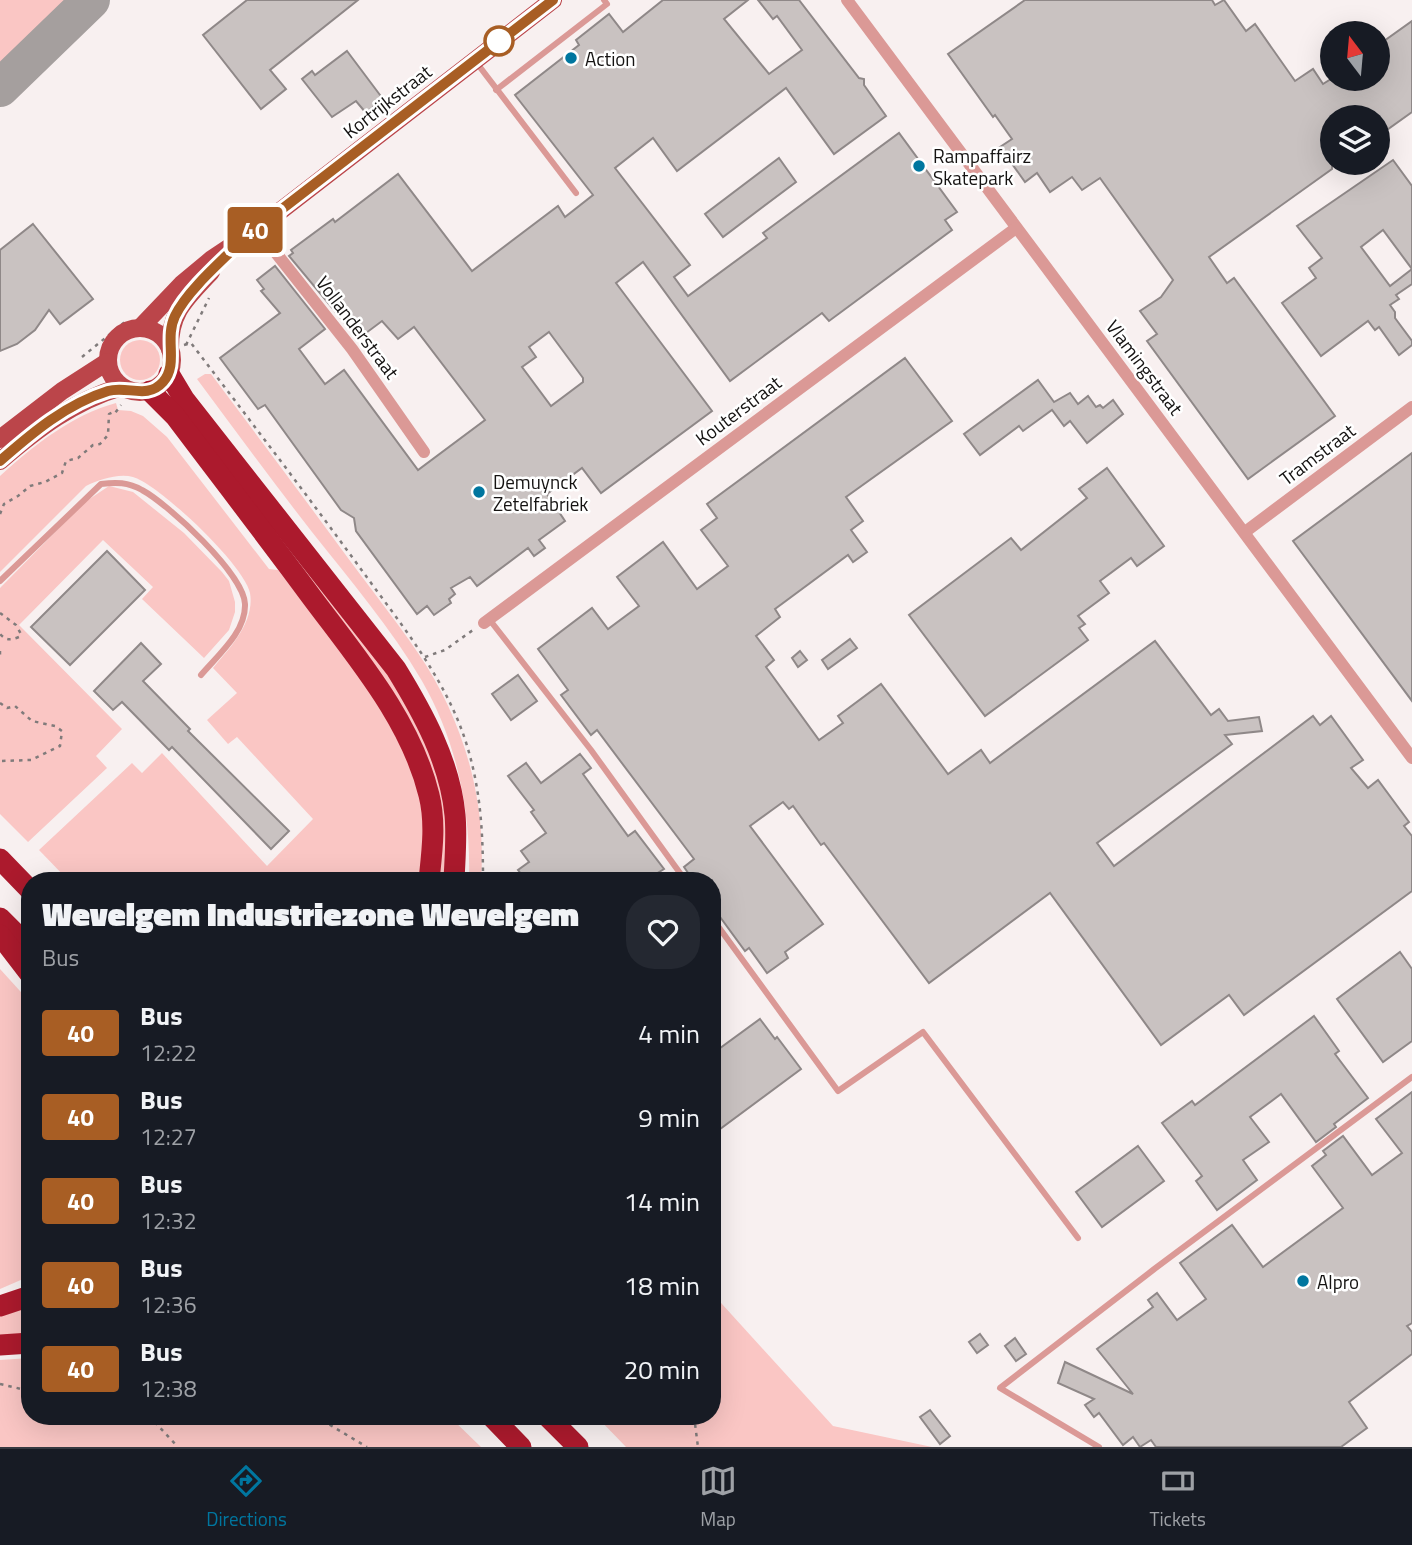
<!DOCTYPE html>
<style>
:root{--surface:#171b24;--page:#242831;--text:#f1f3f6;--muted:#9ea1a6;--line:#363941;--accent:#00769f}
body{margin:0;font-family:"Titillium Web",sans-serif;background:var(--page);color:var(--text);height:100vh;display:flex;flex-direction:column;font-size:26px;white-space:nowrap}
*{box-sizing:border-box;margin:0}
p{font-size:23px;color:var(--muted)}
.icon{flex:none;width:38px;height:38px;fill:none;stroke:currentColor;stroke-width:2;stroke-linecap:round;stroke-linejoin:round}
.map{position:relative;flex:1;overflow:hidden}
.sheet{position:absolute;left:21px;top:872px;width:700px;height:553px;display:flex;flex-direction:column;background:var(--surface);border-radius:28px;box-shadow:0 7px 28px #0002}
.sheet>*{flex:none}
.badge{padding:0 14px;border-radius:5px;font-size:24px;line-height:46px}
.needle{width:46px;rotate:344deg}
.controls{position:absolute;left:1320px;top:21px;display:grid;gap:14px}
.controls a{display:grid;place-items:center;width:70px;height:70px;border-radius:50%;background:var(--surface);box-shadow:0 7px 28px #0002;font-size:35px}
.map>.badge{position:absolute;translate:-50% -50%;box-shadow:0 0 0 4px #fff}
.round{display:grid;place-items:center;flex:none;width:74px;height:74px;border-radius:28px;background:var(--page)}
.head{display:flex;align-items:center;justify-content:space-between;height:119px;padding:0 21px}
h1{font-size:33px;font-weight:800;line-height:52px}
ul{padding:0;list-style:none}
li{display:flex;align-items:center;gap:21px;height:84px;padding:0 21px}
li div{flex:1}
li b{display:block;font-size:26px}
li em{font-style:normal}
li .badge{min-width:77px;font-weight:700;text-align:center}
.tabs{display:flex;justify-content:space-around;align-items:center;height:98px;border-top:2px solid var(--line);background:var(--surface);font-size:19px;color:var(--muted)}
.tabs a{display:grid;justify-items:center;gap:4px}
.tabs .active{color:var(--accent)}
.map>svg:first-child{display:block}
.green{fill:#fac6c4}
.lines{fill:none;stroke-linecap:round;stroke-linejoin:round}
.taxiway{stroke:#a59f9e;stroke-width:38}
.building{fill:#c9c2c1;stroke:#8f8888;stroke-width:2;fill-rule:evenodd}
.path{stroke:#807b7b;stroke-width:2.5;stroke-dasharray:3.5 5;stroke-linecap:butt}
.service{stroke:#db9996;stroke-width:6}
.minor{stroke:#db9996;stroke-width:12}
.primary{stroke:#bb454a;stroke-width:18}
.motorway{stroke:#ac1a2d;stroke-width:21}
.line-casing{stroke:#fff;stroke-width:16}
.line{stroke:#a85e24;stroke-width:10}
.stop-dot{fill:#fff;stroke:#a85e24;stroke-width:3.5}
.poi-dot{fill:#00769f;stroke:#fff;stroke-width:2.5}
.labels{text-anchor:middle;dominant-baseline:central;stroke-width:5;stroke-linejoin:round;paint-order:stroke}
.poi-label{font-size:19px;fill:#151312;stroke:#fff;text-anchor:start}
.street-label{font-size:19px;fill:#151312;stroke:#fff}
</style>
<div class="map">
<svg width="1412" height="1447" viewBox="0 0 1412 1447">
<rect width="100%" height="100%" fill="#f8f0f0"/>
<g class="green">
<path d="M0,0H71L0,69Z"/>
<circle cx="140" cy="360" r="20"/>
<path d="M205,374H211C256,434 301,494 345,554C369,587 395,619 418,653C463,719 487,800 481,880H469C471,811 457,742 422,681C391,628 350,580 312,532C273,482 235,430 197,379Z"/>
<path d="M116,403L118,410L131,411L143,416L167,437L269,569L278,570C337,647 427,740 425,843C425,855 421,868 419,880H68L39,850L132,763L142,773L162,753L267,866L313,819L237,737L228,744L207,720L237,693L213,668C230,648 255,622 250,593C245,566 160,485 133,477C118,473 99,480 86,486L0,572V476C34,445 72,415 116,403Z"/>
<path d="M109,486L133,492L184,533L222,572L229,581L235,602V612L229,630L204,658L142,599L153,587L103,540L19,625L122,729L96,756L107,768L28,842L0,814V588L85,502Z"/>
<path d="M304,561C366,642 442,726 448,832C449,848 447,864 446,880H436L438,798L296,566Z"/>
<path d="M0,969L30,1002V1276L0,1289Z"/>
<path d="M712,1293L833,1426L932,1447H626L596,1416H712Z"/>
<path d="M30,1304V1334L0,1336V1314Z"/>
<path d="M30,1358V1416H449L481,1447H0V1360Z"/>
</g>
<g class="lines">
<path class="taxiway" d="M0,88L91,0"/>
</g>
<g class="building">
<path d="M247,0H358L270,70L286,89L261,109L203,35Z"/>
<path d="M663,0H748L724,19L769,74L802,50L777,16L773,19L758,0H799L859,78L864,79V85L886,116L834,154L786,88L677,171L653,138L615,168L690,265L674,277L688,296L767,238L763,233L899,133L957,212L945,220L952,230L829,321L822,313L730,381L643,262L616,283L712,411L601,493L582,468L547,494L565,521L539,540L545,548L534,556L528,548L477,586L470,577L451,588L455,594L449,599L451,603L434,615L427,606L417,614L356,531L354,518L341,510L265,405L258,409L220,358L280,313L261,291L264,289L257,280L275,266L325,329L299,349L325,384L344,370L418,470L485,420L414,327L398,339L382,321L358,339L289,256L293,253L291,250L333,219L335,222L398,174L472,271L558,206L565,217L593,195L515,95L579,45L576,40L609,14L623,32ZM549,332L583,378V382L551,406L522,367L536,357L529,347Z"/>
<path d="M1025,0H1212L1215,5L1224,0L1246,31L1255,24L1295,81L1313,69L1323,84L1331,79H1377V46L1412,21V112L1377,137V117H1332V169L1209,257L1227,283L1234,278L1335,416L1248,479L1147,341L1157,334L1140,311L1161,297L1173,280L1100,178L1082,190L1072,177L1050,192L1037,173L1025,182L1000,147L1012,139L995,115L993,117L948,54Z"/>
<path d="M347,51L383,99L366,113L356,101L332,117L302,79L312,71L315,75Z"/>
<path d="M779,158L796,182L723,237L705,214Z"/>
<path d="M1393,160L1412,186V269L1383,230L1361,247L1390,286L1412,269V284L1396,295L1399,299L1390,305L1395,312V318L1412,341V345L1399,355L1379,327L1375,330L1368,321L1321,356L1282,303L1316,278L1309,268L1322,258L1297,226Z"/>
<path d="M33,224L93,299L60,324L49,310L35,330L17,344L0,351V250Z"/>
<path d="M905,358L952,421L846,497L863,521L851,530L867,552L853,562L848,555L775,609L780,617L756,636L774,660L766,667L819,740L843,723L838,716L881,684L948,774L981,750L990,763L1155,641L1211,715L1219,709L1228,721L1259,717L1262,731L1225,735L1232,744L1097,843L1114,866L1313,716L1320,725L1331,716L1363,760L1351,768L1368,788L1378,780L1409,822L1404,826L1412,836V891L1244,1015L1229,995L1161,1045L1050,893L929,983L824,843L821,845L793,806L789,809L783,802L750,826L823,924L785,952L788,958L767,973L749,948L745,951L712,906V880H693L684,867L694,859L597,730L591,735L561,695L568,690L538,649L592,608L608,629L639,606L617,577L663,542L697,589L728,566L701,530L717,518L707,504Z"/>
<path d="M1038,380L1054,402L1070,393L1078,404L1088,396L1096,407L1100,405L1103,408L1113,400L1123,414L1087,443L1070,421L1064,426L1052,410L1023,431L1019,426L980,455L964,434Z"/>
<path d="M1412,453V701L1293,541Z"/>
<path d="M1107,468L1164,546L1137,566L1131,558L1100,581L1109,593L1078,616L1085,624L1079,628L1088,640L985,716L909,615L1011,538L1021,550L1087,498L1079,489Z"/>
<path d="M107,551L145,590L70,665L31,627Z"/>
<path d="M850,639L857,648L828,669L822,660Z"/>
<path d="M141,643L161,664L143,681L190,729L188,731L289,831L271,849L172,747L169,750L122,702L113,710L94,691Z"/>
<path d="M800,651L807,660L798,667L792,658Z"/>
<path d="M518,675L537,701L511,720L492,694Z"/>
<path d="M580,754L591,768L583,774L628,836L635,831L664,869L656,874L661,880H526L518,870L529,862L521,851L546,833L531,812L534,810L508,776L526,763L541,783Z"/>
<path d="M1400,952L1412,969V1041L1383,1062L1337,999Z"/>
<path d="M1314,1016L1339,1051L1335,1054L1368,1098L1334,1124L1336,1127L1316,1142L1281,1094L1250,1117L1269,1142L1243,1160L1257,1180L1217,1210L1196,1181L1202,1176L1162,1123L1192,1101L1195,1105Z"/>
<path d="M760,1019L775,1039L777,1037L801,1069L712,1135V1054Z"/>
<path d="M1412,1092V1323L1407,1326L1412,1332V1354L1349,1402L1367,1428L1341,1447H1156L1151,1440L1140,1447L1133,1437L1123,1445L1099,1413L1094,1417L1085,1405L1094,1399L1058,1383L1065,1362L1133,1394L1097,1349L1153,1307L1148,1300L1157,1293L1177,1320L1206,1299L1180,1263L1232,1225L1263,1267L1343,1208L1312,1166L1326,1155L1323,1151L1343,1136L1372,1175L1402,1153L1376,1119Z"/>
<path d="M1138,1146L1164,1181L1102,1227L1076,1192Z"/>
<path d="M980,1334L988,1345L977,1353L969,1342Z"/>
<path d="M1015,1338L1026,1354L1016,1361L1005,1346Z"/>
<path d="M930,1410L950,1436L940,1444L920,1417Z"/>
</g>
<g class="lines">
<g class="path">
<path d="M184,345L191,343C249,419 307,495 363,572C403,627 449,683 468,749C481,793 483,835 483,880"/>
<path d="M186,345L209,298"/>
<path d="M82,357L126,321"/>
<path d="M0,514L4,504L18,496L30,486L45,482L62,473L66,461L78,458L93,445L100,444L108,435L109,414L113,412L115,413L121,405"/>
<path d="M0,613L16,625L21,634L19,637C11,640 6,641 0,634"/>
<path d="M0,651V658"/>
<path d="M425,657L445,650L473,630"/>
<path d="M0,703L7,708L15,706L32,721L55,726L62,731L60,746L31,760L0,761"/>
<path d="M0,1384L30,1391"/>
<path d="M149,1416L178,1447"/>
<path d="M315,1416L367,1447"/>
<path d="M694,1416L698,1447"/>
</g>
<g class="service">
<path d="M476,62L576,193"/>
<path d="M496,90L607,4L604,0"/>
<path d="M0,581L101,484C116,482 128,482 142,490C168,504 244,574 245,604C246,632 218,655 201,675"/>
<path d="M489,619L591,750L685,880"/>
<path d="M712,918L838,1091L923,1032L1078,1238"/>
<path d="M1099,1447L1000,1388L1153,1270L1412,1077"/>
</g>
<g class="minor">
<path d="M847,0L1412,758"/>
<path d="M257,229L352,349L424,452"/>
<path d="M1245,532L1412,407"/>
<path d="M484,623L1016,228"/>
</g>
<g class="primary">
<path d="M140,328L182,284L212,259L257,229L553,0"/>
<circle cx="140" cy="360" r="32"/>
<path d="M170,349C169,312 187,298 211,272"/>
<path d="M0,439L62,391L107,362"/>
<path d="M0,461C37,429 74,401 121,387"/>
</g>
<g class="motorway">
<path d="M169,374L184,399L396,669C423,713 450,762 455,815C457,836 455,858 454,880"/>
<path d="M150,391L175,416C221,477 268,538 313,599C358,659 411,721 429,795C436,823 432,852 429,880"/>
<path d="M0,859L30,890"/>
<path d="M0,918L30,948"/>
<path d="M0,935L30,974"/>
<path d="M0,1306L30,1296"/>
<path d="M0,1345L30,1343"/>
<path d="M491,1416L521,1447"/>
<path d="M547,1416L578,1447"/>
</g>
</g>
<g class="lines">
<g class="line-casing">
<path id="line" d="M0,461C32,433 66,404 108,391C127,385 147,400 163,382C179,364 164,339 175,316C187,290 226,257 247,236L553,0"/>
</g>
<use href="#line" class="line"/>
</g>
<circle class="stop-dot" cx="499" cy="41" r="14"/>
<g class="poi-dot">
<circle cx="571" cy="58" r="7"/>
<circle cx="919" cy="166" r="7"/>
<circle cx="479" cy="492" r="7"/>
<circle cx="1303" cy="1281" r="7"/>
</g>
<g class="labels">
<g class="poi-label">
<text x="585" y="58">Action</text>
<text x="933" y="155">Rampaffairz<tspan x="933" dy="22">Skatepark</tspan></text>
<text x="493" y="481">Demuynck<tspan x="493" dy="22">Zetelfabriek</tspan></text>
<text x="1317" y="1281">Alpro</text>
</g>
<g class="street-label">
<text transform="translate(387 101) rotate(-38)">Kortrijkstraat</text>
<text transform="translate(358 327) rotate(53)">Vollanderstraat</text>
<text transform="translate(1145 367) rotate(53)">Vlamingstraat</text>
<text transform="translate(738 410) rotate(-37)">Kouterstraat</text>
<text transform="translate(1317 454) rotate(-37)">Tramstraat</text>
</g>
</g>
</svg>
<div class="controls">
<a><svg class="needle" viewBox="-14 -14 28 28"><path d="M0-13l5 13h-10z" fill="#e53935"/><path d="M0 13l5-13h-10z" fill="#9ea1a6"/></svg></a>
<a><svg class="icon" aria-label="layers" viewBox="0 0 24 24"><path d="M12 4l9 5-9 5-9-5zM3 14l9 5 9-5"/></svg></a>
</div>
<b class="badge" style="left:255px;top:230px;background:#a85e24;color:#fff">40</b>
<section class="sheet">
<div class="head"><div><h1>Wevelgem Industriezone Wevelgem</h1><p>Bus</p></div><a class="round"><svg class="icon" aria-label="heart" viewBox="0 0 24 24"><path d="M12 20l-8-8c-3-5 5-10 8-4 3-6 11-1 8 4z"/></svg></a></div>
<ul>
<li><span class="badge" style="background:#a85e24;color:#fff">40</span><div><b>Bus</b><p>12:22</p></div><em>4 min</em></li>
<li><span class="badge" style="background:#a85e24;color:#fff">40</span><div><b>Bus</b><p>12:27</p></div><em>9 min</em></li>
<li><span class="badge" style="background:#a85e24;color:#fff">40</span><div><b>Bus</b><p>12:32</p></div><em>14 min</em></li>
<li><span class="badge" style="background:#a85e24;color:#fff">40</span><div><b>Bus</b><p>12:36</p></div><em>18 min</em></li>
<li><span class="badge" style="background:#a85e24;color:#fff">40</span><div><b>Bus</b><p>12:38</p></div><em>20 min</em></li>
</ul>
</section>
</div>
<nav class="tabs">
<a class="active"><svg class="icon" aria-label="directions" viewBox="0 0 24 24"><path d="M12 3l9 9-9 9-9-9zM9 14v-3h6M13 9l2 2-2 2"/></svg>Directions</a>
<a><svg class="icon" aria-label="map" viewBox="0 0 24 24"><path d="M3 6l6-2 6 2 6-2v14l-6 2-6-2-6 2zM9 4v14M15 6v14"/></svg>Map</a>
<a><svg class="icon" aria-label="tickets" viewBox="0 0 24 24"><path d="M3 7h18v10H3zM15 7v10"/></svg>Tickets</a>
</nav>
